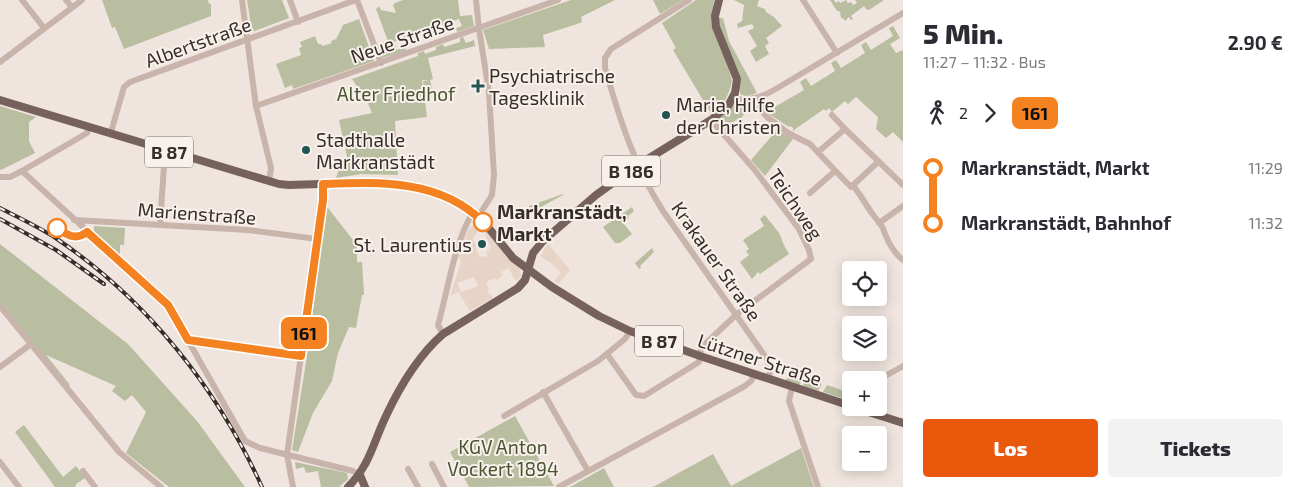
<!DOCTYPE html>
<html lang="de">
<meta charset="utf-8">
<style>
:root{--surface:#fff;--page:#f2f2f3;--text:#2b2b33;--muted:#7c7c81;--accent:#ea580c}
body{margin:0;font-family:"Exo 2",sans-serif;background:var(--page);color:var(--text);height:100vh;display:flex;flex-direction:column;font-size:19px;white-space:nowrap}
*{box-sizing:border-box;margin:0}
p{font-size:16px;color:var(--muted)}
.icon{flex:none;width:28px;height:28px;fill:none;stroke:currentColor;stroke-width:2;stroke-linecap:round;stroke-linejoin:round}
.map{position:relative;flex:1;overflow:hidden}
.details{display:flex;flex-direction:column;background:var(--surface);width:400px}
.details>*{flex:none}
.badge{padding:0 10px;border-radius:8px;font-size:18px;line-height:32px}
.fabs{position:absolute;left:842px;top:261px;display:grid;gap:10px}
.fabs a{display:grid;place-items:center;width:45px;height:45px;border-radius:5px;background:var(--surface);box-shadow:0 2px 12px #0003;font-size:25px}
.map>.badge{position:absolute;translate:-50% -50%;box-shadow:0 0 0 2px #fff}
.legs{display:flex;align-items:center;gap:8px;height:55px;padding:0 20px;font-size:16px}
.legs p{margin-inline-start:auto}
.headline{display:flex;align-items:center;justify-content:space-between;height:85px;padding:0 20px}
h1{font-size:28px;font-weight:800;line-height:38px}
.primary-button{display:flex;gap:10px;margin-top:auto;padding:10px 20px}
.primary-button a{flex:1;height:58px;border-radius:5px;background:var(--accent);color:#fff;font-size:20px;font-weight:800;line-height:58px;text-align:center}
.primary-button a+a{background:var(--page);color:var(--text)}
ul{padding:0 20px;list-style:none}
li{display:flex;align-items:center;gap:18px;height:55px;font-size:19px}
li i{display:grid;place-items:center;width:8px;height:100%;margin:0 6px;background:currentColor}
li i::after{content:'';width:12px;height:12px;margin:-6px;border:4px solid;border-radius:50%;background:var(--surface)}
li p{margin-inline-start:auto}
li:first-child i{background:linear-gradient(#0000 50%,currentColor 0)}
li:last-child i{background:linear-gradient(currentColor 50%,#0000 0)}
main{display:flex;flex:1;min-height:0}
.map>svg:first-child{display:block}
.green{fill:#b8be9f}
.plaza{fill:#e7d4c6;fill-rule:evenodd}
.lines{fill:none;stroke-linecap:round;stroke-linejoin:round}
.minor{stroke:#c8b4ab;stroke-width:6}
.major{stroke:#77615c;stroke-width:8}
.rail-casing{stroke:#362c2a;stroke-width:4}
.rail{stroke:#f8f0ea;stroke-width:2;stroke-dasharray:5.5;stroke-linecap:butt}
.line-1-casing{stroke:#fff;stroke-width:11}
.line-1{stroke:#f58220;stroke-width:8}
.poi-dot{fill:#225451;stroke:#f8f0ea;stroke-width:2}
.stop-1-dot{fill:#fff;stroke:#f58220;stroke-width:2.5}
.labels{text-anchor:middle;dominant-baseline:central;stroke-width:4;stroke-linejoin:round;paint-order:stroke}
.shield{fill:#f8f0ea;stroke:#706764;stroke-width:1}
.shield-label{font-size:18px;font-weight:bold;fill:#362c2a}
.street-label{font-size:19px;fill:#362c2a;stroke:#f8f0ea}
.poi-label{font-size:19px;fill:#362c2a;stroke:#f8f0ea;text-anchor:start}
.park-label{font-size:19px;fill:#4a522f;stroke:#f8f0ea}
.stop-label{font-size:19px;font-weight:bold;fill:#362c2a;stroke:#f8f0ea;text-anchor:start}
</style>
<main>
<div class="map">
<svg width="903" height="487" viewBox="0 0 903 487">
<rect width="100%" height="100%" fill="#f0e5de"/>
<g class="green">
<path d="M102,0H208L209,4H211V16L124,49L115,27L112,28Z"/>
<path d="M247,0H282L289,18L252,32Z"/>
<path d="M403,0H458L460,16L472,15L474,26L457,32L456,28L462,26L459,19L394,42L397,50L405,47L406,51L382,58L377,45L388,41L376,9L379,6L381,10L396,13L393,5L395,3Z"/>
<path d="M571,0H615L581,17L582,22L577,24L543,35L545,47L489,49L483,30Z"/>
<path d="M653,0H683L660,14Z"/>
<path d="M696,0H714L712,17L732,80C730,94 723,106 712,115L673,50L676,48L662,23Z"/>
<path d="M734,0H759L757,6L765,9L766,12L774,17L782,26L766,38L769,43L765,46L769,54L756,62L750,51L757,46L748,31L754,28L752,24L738,28L737,24L742,21L744,5Z"/>
<path d="M830,0H834L836,3L839,1L840,3L846,0L848,3L851,2L853,5L857,3L855,0H884L869,10L866,9L864,6L851,16L853,19L851,20L849,17L845,21L843,18L842,19L840,15L841,14L839,11H837Z"/>
<path d="M718,18H723L729,41L757,93L747,96L741,95L721,36Z"/>
<path d="M359,19L374,61L293,89L292,85L285,88L276,64L301,55L299,48L302,47L300,42L315,36L318,44H321L322,46L332,43L331,41L336,39L343,25Z"/>
<path d="M893,26L900,38L890,44L896,53L903,50V142L893,132L886,138L876,129L878,117L856,97L848,104L845,101L832,112L829,108L826,111L824,109L794,130L793,133V128L790,126L789,127L766,112L762,105L768,101L773,108L804,90L800,82L806,78L811,86L835,71L831,63L836,60L841,68L865,53L861,45L866,42L871,50L893,36L889,28Z"/>
<path d="M463,37L466,43L474,40L475,46L428,58L433,79L430,80L433,92L425,94L423,81L429,80H422L427,117L395,121L398,175L361,174L336,178L339,169L338,166L348,161L339,120L372,113L367,101L352,79L418,56V53L424,51L425,54L436,50V47L443,44L444,47L460,42V38Z"/>
<path d="M733,99L751,105L739,121L737,119L725,131L711,120Z"/>
<path d="M0,106L36,117L29,122V141L35,153L1,170L0,169Z"/>
<path d="M777,130L793,139L765,176L751,160Z"/>
<path d="M563,194V195L528,214L529,206Z"/>
<path d="M632,207L634,211L628,216L629,218L623,223L632,234L620,243H615L603,227Z"/>
<path d="M328,208L357,245V262H362L364,295H362L356,328L349,327L338,353L332,381L313,413L298,452L292,450L307,356L326,209Z"/>
<path d="M765,215C770,223 780,231 782,240C785,248 785,247 789,254L760,274L758,272L752,279L740,262L749,255L746,251L749,249L743,240L764,226L760,219Z"/>
<path d="M94,226L125,228L124,245H120V255L94,231Z"/>
<path d="M0,244L128,344L197,421L245,487H169L126,453L146,412L132,395L125,401L112,391L116,386L46,355L70,385L69,386L0,302Z"/>
<path d="M652,248L654,252L640,266L641,268L639,269L635,263Z"/>
<path d="M791,374L802,377L800,385L785,381Z"/>
<path d="M805,379L822,384L818,391L803,386Z"/>
<path d="M827,385L850,393L842,398L823,392Z"/>
<path d="M515,416L554,486L469,487L450,452Z"/>
<path d="M24,425L63,477L76,466L85,478L76,484L75,487H55L15,432Z"/>
<path d="M801,448L814,487H653L713,454L731,486Z"/>
<path d="M295,462L347,473L348,479L339,487H321L318,471L306,473L304,467L296,469Z"/>
<path d="M604,468L614,487H570Z"/>
</g>
<g class="plaza">
<path d="M475,223H481L483,225L507,257L519,267L521,276L516,281L508,268L501,272L503,276L496,280L495,278L486,282L489,289L487,293L491,295L493,298L470,311L458,292L450,296L461,262L458,257L459,253L460,252L464,255L467,244L464,240L469,229ZM482,230L485,232L486,239H487L491,248L489,249L490,251H486L488,256L479,257L478,253H477L478,251H476V243L474,242L473,238L478,231ZM474,277L478,286L461,292L457,283Z"/>
<path d="M548,244L570,270L558,284L555,281L561,273L551,263L540,256Z"/>
</g>
<g class="lines">
<g class="minor">
<path d="M22,0L44,28"/>
<path d="M66,0L72,7"/>
<path d="M242,0L256,106L271,168L269,181"/>
<path d="M290,0L298,22"/>
<path d="M357,0L381,63"/>
<path d="M476,0L479,29L489,92L494,175L492,195L478,217"/>
<path d="M689,0L611,49L605,58V68C619,117 635,168 663,211L767,359L770,370L769,379"/>
<path d="M803,0L837,53"/>
<path d="M0,62L82,0"/>
<path d="M753,98L760,109L767,117L788,133L810,144L848,184L855,188L860,195L871,212L881,225C884,229 884,232 886,236C889,244 896,255 903,260"/>
<path d="M733,99C747,101 762,97 774,90L903,13"/>
<path d="M256,106L558,0"/>
<path d="M832,115L845,129"/>
<path d="M111,132L124,87L130,82L356,0"/>
<path d="M818,152L845,129L903,185"/>
<path d="M22,171L168,305L245,441L260,448L353,471L360,475"/>
<path d="M0,177H10L22,171L87,133L89,127"/>
<path d="M851,187L878,162"/>
<path d="M810,193L835,171"/>
<path d="M74,220L248,230L317,239"/>
<path d="M879,223L903,206"/>
<path d="M160,225L165,151"/>
<path d="M0,306L119,452L161,487"/>
<path d="M443,334L438,325C448,290 454,243 473,212"/>
<path d="M188,340L301,356"/>
<path d="M607,354L636,395L644,396L699,362L700,352L704,345L737,314L811,259L809,250L799,229L754,169L711,120"/>
<path d="M0,367L31,344"/>
<path d="M878,380L903,366"/>
<path d="M792,387L789,401L818,487"/>
<path d="M543,392L588,471"/>
<path d="M846,404L851,396"/>
<path d="M504,416L598,361L625,339L630,331"/>
<path d="M0,462L19,487"/>
<path d="M432,464L444,487"/>
<path d="M408,469L418,487"/>
<path d="M83,471L95,487"/>
<path d="M293,487L287,455L323,200V184"/>
<path d="M559,487L745,386L751,381L755,374"/>
</g>
<g class="major">
<path d="M0,100L279,184L289,185L382,182L406,185L432,191L466,207L483,221L513,258L552,287L599,316L630,331L700,356L851,406"/>
<path d="M856,408L903,423"/>
<path d="M360,475L365,487"/>
<path d="M348,487C370,465 373,443 386,416C400,386 418,356 443,334L518,288L525,280L533,253L543,241L596,195L638,165L711,120L728,106L735,93L737,79L716,27L715,16L719,0"/>
</g>
<g class="rail-casing">
<g id="rail">
<path d="M0,208C19,218 39,227 57,239C147,300 217,388 262,487"/>
<path d="M0,219L56,250L104,284"/>
</g>
</g>
<use href="#rail" class="rail"/>
</g>
<g class="lines">
<g class="line-1-casing">
<path id="line-1" d="M57,228C67,235 76,241 87,232L168,305L188,340L301,356L323,200V184C379,182 440,179 483,222"/>
</g>
<use href="#line-1" class="line-1"/>
</g>
<g class="poi-dot">
<path d="M475.5 78.5h5v5h5v5h-5v5h-5v-5h-5v-5h5z"/>
<circle cx="666" cy="115" r="5"/>
<circle cx="306" cy="150" r="5"/>
<circle cx="482" cy="244" r="5"/>
</g>
<g class="stop-1-dot">
<circle cx="483" cy="222" r="9"/>
<circle cx="57" cy="228" r="9"/>
</g>
<g class="labels">
<g class="shield">
<rect x="145" y="136.5" width="48" height="31" rx="4"/>
<rect x="602" y="155.5" width="58" height="31" rx="4"/>
<rect x="635" y="325.5" width="48" height="31" rx="4"/>
</g>
<g class="shield-label">
<text x="169" y="152">B 87</text>
<text x="631" y="171">B 186</text>
<text x="659" y="341">B 87</text>
</g>
<g class="street-label">
<text transform="translate(402 39) rotate(-19)">Neue Straße</text>
<text transform="translate(198 42) rotate(-20)">Albertstraße</text>
<text transform="translate(796 204) rotate(56)">Teichweg</text>
<text transform="translate(197 213) rotate(4)">Marienstraße</text>
<text transform="translate(717 261) rotate(55)">Krakauer Straße</text>
<text transform="translate(760 359) rotate(18)">Lützner Straße</text>
</g>
<g class="poi-label">
<text x="489" y="75">Psychiatrische<tspan x="489" dy="22">Tagesklinik</tspan></text>
<text x="676" y="104">Maria, Hilfe<tspan x="676" dy="22">der Christen</tspan></text>
<text x="316" y="139">Stadthalle<tspan x="316" dy="22">Markranstädt</tspan></text>
<text x="472" y="244" text-anchor="end">St. Laurentius</text>
</g>
<g class="park-label">
<text x="396" y="93">Alter Friedhof</text>
<text x="503" y="446">KGV Anton<tspan x="503" dy="22">Vockert 1894</tspan></text>
</g>
<g class="stop-label">
<text x="497" y="211">Markranstädt,<tspan x="497" dy="22">Markt</tspan></text>
</g>
</g>
</svg>
<div class="fabs">
<a><svg class="icon" aria-label="locate" viewBox="0 0 24 24"><circle cx="12" cy="12" r="6"/><path d="M12 2v4M12 18v4M2 12h4M18 12h4"/></svg></a>
<a><svg class="icon" aria-label="layers" viewBox="0 0 24 24"><path d="M12 4l9 5-9 5-9-5zM3 14l9 5 9-5"/></svg></a>
<a>+</a>
<a>−</a>
</div>
<b class="badge" style="left:304px;top:333px;background:#f58220;color:#111">161</b>
</div>
<section class="details">
<div class="headline"><div><h1>5 Min.</h1><p>11:27 – 11:32 · Bus</p></div><b>2.90 €</b></div>
<div class="legs"><svg class="icon" aria-label="walk" viewBox="0 0 24 24"><circle cx="13" cy="4" r="2"/><path d="M13 8l-2 6 4 7M11 14l-3 7M7 12l3-4h3l4 4"/></svg>2<svg class="icon" aria-label="forward" viewBox="0 0 24 24"><path d="M9 5l7 7-7 7"/></svg><b class="badge" style="background:#f58220;color:#111">161</b></div>
<ul>
<li><i style="color:#f58220"></i><b>Markranstädt, Markt</b><p>11:29</p></li>
<li><i style="color:#f58220"></i><b>Markranstädt, Bahnhof</b><p>11:32</p></li>
</ul>
<div class="primary-button"><a>Los</a><a>Tickets</a></div>
</section>
</main>
